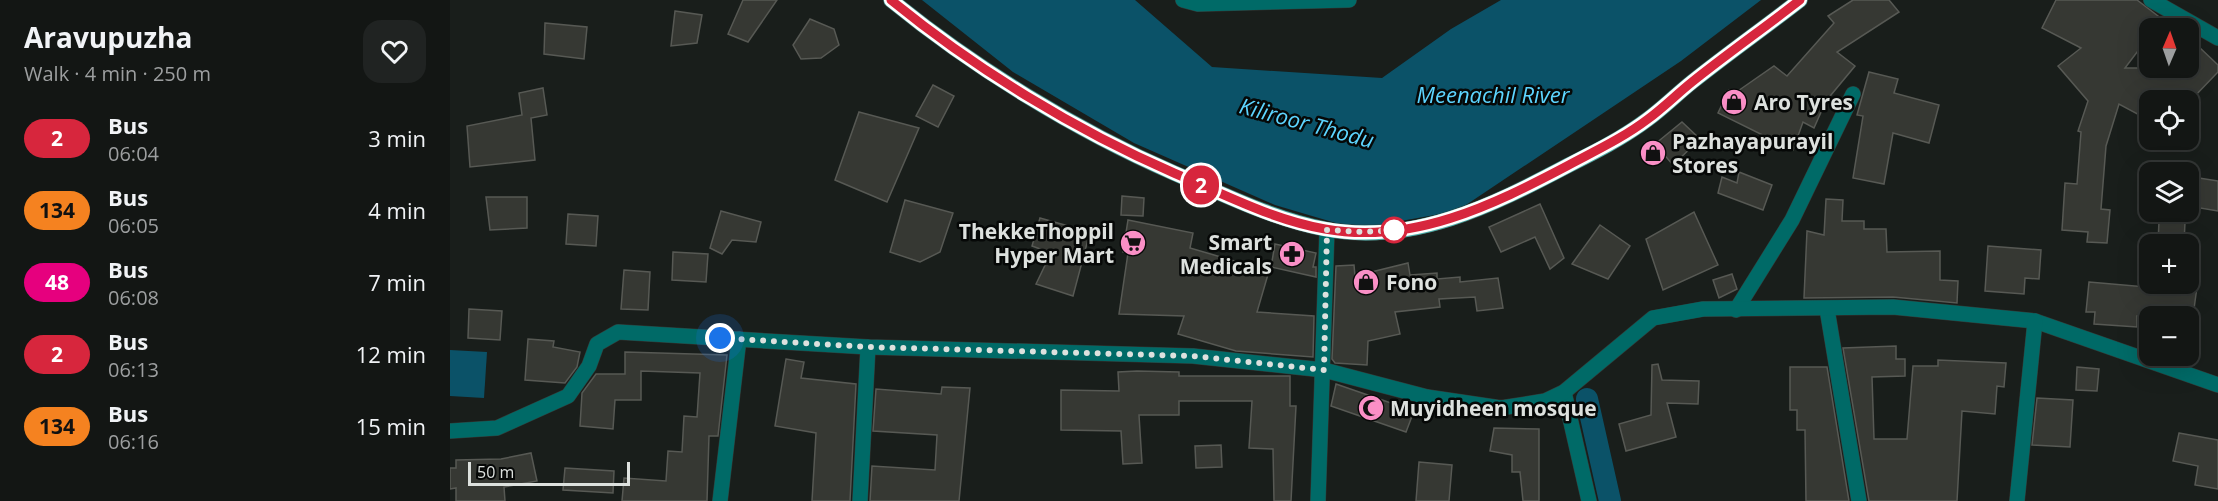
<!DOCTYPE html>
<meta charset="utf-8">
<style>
:root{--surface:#131614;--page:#202322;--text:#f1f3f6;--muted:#9d9fa0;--line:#323534}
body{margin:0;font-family:"Open Sans",sans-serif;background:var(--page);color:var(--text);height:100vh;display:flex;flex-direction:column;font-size:22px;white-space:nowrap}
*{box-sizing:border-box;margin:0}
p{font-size:20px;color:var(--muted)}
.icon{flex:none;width:33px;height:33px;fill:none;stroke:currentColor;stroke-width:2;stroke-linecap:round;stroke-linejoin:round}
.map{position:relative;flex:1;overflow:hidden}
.drawer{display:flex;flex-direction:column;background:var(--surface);width:450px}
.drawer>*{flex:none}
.badge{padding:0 12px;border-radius:20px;font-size:21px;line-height:39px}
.needle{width:39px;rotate:2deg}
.fabs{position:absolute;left:1689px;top:18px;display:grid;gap:12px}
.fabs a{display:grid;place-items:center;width:60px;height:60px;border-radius:12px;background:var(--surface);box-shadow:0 6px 24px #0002,0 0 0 2px var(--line);font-size:30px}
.scale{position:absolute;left:18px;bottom:15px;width:162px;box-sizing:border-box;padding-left:6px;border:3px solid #dde1de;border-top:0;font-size:16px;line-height:21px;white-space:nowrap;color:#dde1de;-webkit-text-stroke:4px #060807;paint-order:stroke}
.you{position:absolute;width:30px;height:30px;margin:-15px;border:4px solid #fff;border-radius:50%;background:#1a73e8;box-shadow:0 0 0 9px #1a73e833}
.map>.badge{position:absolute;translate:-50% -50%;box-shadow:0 0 0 3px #fff}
.round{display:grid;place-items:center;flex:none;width:63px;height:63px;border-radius:18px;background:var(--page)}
.summary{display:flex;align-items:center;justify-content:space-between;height:102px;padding:0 24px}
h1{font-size:28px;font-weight:700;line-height:45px}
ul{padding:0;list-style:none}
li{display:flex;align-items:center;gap:18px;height:72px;padding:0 24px}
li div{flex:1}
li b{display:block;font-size:22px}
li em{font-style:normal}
li .badge{min-width:66px;font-weight:700;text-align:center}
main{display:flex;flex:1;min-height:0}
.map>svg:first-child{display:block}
.water{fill:#0b5268}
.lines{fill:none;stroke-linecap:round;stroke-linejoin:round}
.canal{stroke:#0b5268;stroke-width:22}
.building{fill:#363833;stroke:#575954;stroke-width:1.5}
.minor-casing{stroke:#343936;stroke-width:16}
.tertiary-casing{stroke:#343936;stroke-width:16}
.primary-casing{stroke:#343936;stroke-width:16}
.minor{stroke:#006a67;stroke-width:15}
.tertiary{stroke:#006a67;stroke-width:15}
.primary{stroke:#4baea9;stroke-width:15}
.line-casing{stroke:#fff;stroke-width:14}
.line{stroke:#d7263d;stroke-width:9}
.walk{stroke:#dde1de;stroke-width:6;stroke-dasharray:0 10.8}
.stop-dot{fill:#fff;stroke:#d7263d;stroke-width:3}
.labels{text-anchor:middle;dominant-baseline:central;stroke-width:5;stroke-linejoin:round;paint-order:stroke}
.poi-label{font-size:21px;font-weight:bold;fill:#dde1de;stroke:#060807;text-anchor:start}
.water-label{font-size:22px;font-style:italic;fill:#5dd5ff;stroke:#060807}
</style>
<main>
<section class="drawer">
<div class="summary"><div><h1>Aravupuzha</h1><p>Walk · 4 min · 250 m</p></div><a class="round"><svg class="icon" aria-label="heart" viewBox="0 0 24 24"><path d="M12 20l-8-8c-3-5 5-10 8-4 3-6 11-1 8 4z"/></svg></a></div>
<ul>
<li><span class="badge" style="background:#d7263d;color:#fff">2</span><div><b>Bus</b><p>06:04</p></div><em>3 min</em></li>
<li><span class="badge" style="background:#f58220;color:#111">134</span><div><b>Bus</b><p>06:05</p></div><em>4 min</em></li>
<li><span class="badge" style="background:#e6007e;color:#fff">48</span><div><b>Bus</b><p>06:08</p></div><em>7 min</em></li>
<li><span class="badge" style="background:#d7263d;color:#fff">2</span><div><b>Bus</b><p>06:13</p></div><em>12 min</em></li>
<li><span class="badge" style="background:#f58220;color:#111">134</span><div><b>Bus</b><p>06:16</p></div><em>15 min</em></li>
</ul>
</section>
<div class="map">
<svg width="1768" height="501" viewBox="0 0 1768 501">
<rect width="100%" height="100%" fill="#191e1b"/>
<g class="water">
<path d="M472,0H685L762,67L932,78L1001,29L1051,0H1311L1231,61L1007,211L906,229L825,205L684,143L563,72Z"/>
<path d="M0,350L37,352L34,398L0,396Z"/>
</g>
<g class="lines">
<path class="canal" d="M1137,399L1160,501"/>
</g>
<g class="building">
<path d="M293,0H327L298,42L278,34Z"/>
<path d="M1403,0H1439L1449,12L1387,52L1405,66L1376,101L1364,128L1353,122L1343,150L1268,113L1279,90L1285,93L1324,66L1337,76L1384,23L1378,16Z"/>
<path d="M1606,0H1687L1712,19L1704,28H1700V35L1675,68H1738V56L1748,46L1768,65V72L1741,100H1700L1693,117L1669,104L1656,146L1651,209L1660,210L1657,243L1637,242L1638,232L1612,230L1615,183L1627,184L1631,132L1628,131L1638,101L1608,66L1631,48L1592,28Z"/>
<path d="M225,11L252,15L247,43L221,46Z"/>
<path d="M360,19L384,29L389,45L371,58L351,59L343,45Z"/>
<path d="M95,23L137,27L134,59L94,54Z"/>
<path d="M1419,72L1448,79L1444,93L1489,105L1479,143L1443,133L1434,184L1403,178L1413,116L1407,115Z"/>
<path d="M483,85L504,96L488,127L466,116Z"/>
<path d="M93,88L97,115L81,118L85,160L20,167L17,126L72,115L69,93Z"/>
<path d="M409,112L469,128L437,202L385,180Z"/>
<path d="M1232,122L1250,139L1223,165L1205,144Z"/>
<path d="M1289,172L1322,185L1313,210L1268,193L1272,177L1287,183Z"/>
<path d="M1749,178L1768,181V211L1744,207Z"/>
<path d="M672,196L694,198L693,216L671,215Z"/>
<path d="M36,197H77V228L40,230Z"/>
<path d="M1376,199L1393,200L1392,221H1414V229H1436L1437,252L1490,251V280L1508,281L1507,303L1443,297L1354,298L1357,231L1374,235Z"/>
<path d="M455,200L503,213L490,252L470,262L440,252Z"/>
<path d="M1090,204L1114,258L1100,269L1085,237L1051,252L1039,227Z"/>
<path d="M271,211L311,222L306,242L282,240L272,254L260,248Z"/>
<path d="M1244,212L1268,265L1213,290L1196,239Z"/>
<path d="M118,214L148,216L146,246L116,244Z"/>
<path d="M590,218L640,232L623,296L586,284L601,253L582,246Z"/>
<path d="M678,220L743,233L740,248L819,271L807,312L864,316L863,357L786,351L728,334L734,316L669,314L678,253L673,252Z"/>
<path d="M1709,221L1735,222L1734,244H1708Z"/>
<path d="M1150,225L1180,246L1158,279L1122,264Z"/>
<path d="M825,244L866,253L863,267H866V277L821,267Z"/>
<path d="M1538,246L1591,250L1589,279L1575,278L1574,294L1535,291Z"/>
<path d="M223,252L258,254L256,282L222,280Z"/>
<path d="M958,263L960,275L987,273V279L1010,277V282L1048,278L1053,308L1027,311L1025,297L989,299L990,307L945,312L950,334L918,341L917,365L885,363L882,359L886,266L904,265L905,276Z"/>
<path d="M174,270L200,272L198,310L171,309Z"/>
<path d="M1282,274L1287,289L1269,298L1263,280Z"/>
<path d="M1639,282L1696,287V284H1719L1747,287L1743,316H1687V327L1644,324L1645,312H1636Z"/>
<path d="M19,309L52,311L50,340L18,338Z"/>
<path d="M78,339L104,341L103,347L130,352L127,367L115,383L75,380Z"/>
<path d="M1446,346V359H1455V376L1422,377L1424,439H1457L1463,366H1488V360L1556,363L1554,387L1547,386L1545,414L1512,411L1507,501H1419L1393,348Z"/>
<path d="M175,352L277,355L268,436H259L257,501H172L174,478L216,481L218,451L232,452L234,416L247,417L250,373L191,371V400H165L163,429L130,426L132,393L146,374H175Z"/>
<path d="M336,359L354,362L351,378L406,384L400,501H362L366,433L325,426Z"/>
<path d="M1208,364L1212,380L1249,381L1248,404L1217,403L1226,437L1176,451L1169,424L1201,415L1202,365Z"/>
<path d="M1340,367H1377L1399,501H1356L1355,430H1347V410H1340Z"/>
<path d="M1627,367L1649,369L1647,391L1626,390Z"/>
<path d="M687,371L729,372V376H840V406H846L841,501H824L823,449L799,448L802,401H729V415H689L692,463L673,464L671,431L611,430V390L669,391L668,372Z"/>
<path d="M886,384L964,411L956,432L881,406Z"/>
<path d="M492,387L520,388L509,501H420L422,466L485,470L487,435L423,431L426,389L491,394Z"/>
<path d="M1587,398L1623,400L1620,447L1582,445Z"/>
<path d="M1044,428L1089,429V501H1073L1070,472H1062V455L1040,451Z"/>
<path d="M1729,433L1768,440V489L1745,485L1748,466L1723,461Z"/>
<path d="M771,445L772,467L746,468L745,446Z"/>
<path d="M81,453L87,481L54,487L55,501H6V488L0,489V468H6V460L51,459Z"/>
<path d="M969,462L1002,465L999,501H966Z"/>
<path d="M115,468L164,471L163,493L113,490Z"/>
</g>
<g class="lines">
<g class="minor-casing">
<g id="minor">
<path d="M1701,0L1768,38"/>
<path d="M1377,309L1409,501"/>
<path d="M1286,310L1342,220L1403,94"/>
<path d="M1114,392L1139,501"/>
<path d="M0,431L47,428L118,396L139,366L147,344L168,332L418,347L743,356L874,370L977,397L1051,408L1095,401L1114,392L1203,318L1253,309L1443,307L1585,321L1768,385"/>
<path d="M270,501L289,339"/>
<path d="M410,501L418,347"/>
<path d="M1567,501L1585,321"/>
</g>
</g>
<g class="tertiary-casing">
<g id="tertiary">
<path d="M733,0L748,4L899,0"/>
<path d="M868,501L877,230"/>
</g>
</g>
<g class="primary-casing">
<path id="primary" d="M441,0C523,67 627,131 724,173C773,194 823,219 875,229C962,246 1043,205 1117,166C1145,152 1173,138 1198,119C1213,108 1227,94 1242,82C1277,54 1314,28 1350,0"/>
</g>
<use href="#minor" class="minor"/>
<use href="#tertiary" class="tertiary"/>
<use href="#primary" class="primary"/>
</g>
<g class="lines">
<g class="line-casing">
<path id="line" d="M441,0C524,68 625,130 724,173C773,194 823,220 875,229C962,245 1043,205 1117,166C1145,151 1173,138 1198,119C1213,108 1227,94 1242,82C1277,54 1314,28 1350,0"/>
</g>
<use href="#line" class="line"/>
<path class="walk" d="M270,338L418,347L743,356L874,370L877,230L913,232L949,230H944"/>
</g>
<defs>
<g id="shop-disc" transform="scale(1.35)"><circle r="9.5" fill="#fa8fc6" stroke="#060807"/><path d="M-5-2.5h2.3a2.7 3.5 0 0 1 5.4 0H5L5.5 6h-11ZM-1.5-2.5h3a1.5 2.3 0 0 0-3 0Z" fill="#111"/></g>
<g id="supermarket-disc" transform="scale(1.35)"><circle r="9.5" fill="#fa8fc6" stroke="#060807"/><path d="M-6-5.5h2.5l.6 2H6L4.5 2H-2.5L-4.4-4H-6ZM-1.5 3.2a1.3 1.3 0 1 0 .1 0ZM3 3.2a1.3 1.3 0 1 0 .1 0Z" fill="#111"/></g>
<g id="pharmacy-disc" transform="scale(1.35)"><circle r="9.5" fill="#fa8fc6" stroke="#060807"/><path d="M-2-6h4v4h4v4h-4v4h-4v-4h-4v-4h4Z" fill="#111"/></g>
<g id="mosque-disc" transform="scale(1.35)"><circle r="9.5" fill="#fa8fc6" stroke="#060807"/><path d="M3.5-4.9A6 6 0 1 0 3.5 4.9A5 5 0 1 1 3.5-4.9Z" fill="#111"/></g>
</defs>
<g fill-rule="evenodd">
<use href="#shop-disc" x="1284" y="102"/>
<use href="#shop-disc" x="1203" y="153"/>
<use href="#supermarket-disc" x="683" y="243"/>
<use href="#pharmacy-disc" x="842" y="254"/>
<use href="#shop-disc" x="916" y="282"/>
<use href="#mosque-disc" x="921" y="408"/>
</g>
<circle class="stop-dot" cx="944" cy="230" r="12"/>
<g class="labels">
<g class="poi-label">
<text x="1304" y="102">Aro Tyres</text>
<text x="1222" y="141">Pazhayapurayil<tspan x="1222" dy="24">Stores</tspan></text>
<text x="664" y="231" text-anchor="end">ThekkeThoppil<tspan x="664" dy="24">Hyper Mart</tspan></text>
<text x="822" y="242" text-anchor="end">Smart<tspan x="822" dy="24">Medicals</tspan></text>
<text x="936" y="282">Fono</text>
<text x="940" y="408">Muyidheen mosque</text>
</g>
<g class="water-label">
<text x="1043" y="94">Meenachil River</text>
<text transform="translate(857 122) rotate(15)">Kiliroor Thodu</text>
</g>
</g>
</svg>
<div class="fabs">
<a><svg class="needle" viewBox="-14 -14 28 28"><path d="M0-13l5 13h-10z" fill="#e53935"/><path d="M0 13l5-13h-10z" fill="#9d9fa0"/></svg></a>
<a><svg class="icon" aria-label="locate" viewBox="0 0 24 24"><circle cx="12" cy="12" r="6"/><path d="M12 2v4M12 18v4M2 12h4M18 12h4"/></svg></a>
<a><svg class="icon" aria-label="layers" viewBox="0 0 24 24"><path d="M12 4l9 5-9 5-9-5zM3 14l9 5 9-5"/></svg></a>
<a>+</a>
<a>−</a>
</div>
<div class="scale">50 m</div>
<div class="you" style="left:270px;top:338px"></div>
<b class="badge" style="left:751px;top:185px;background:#d7263d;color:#fff">2</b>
</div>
</main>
